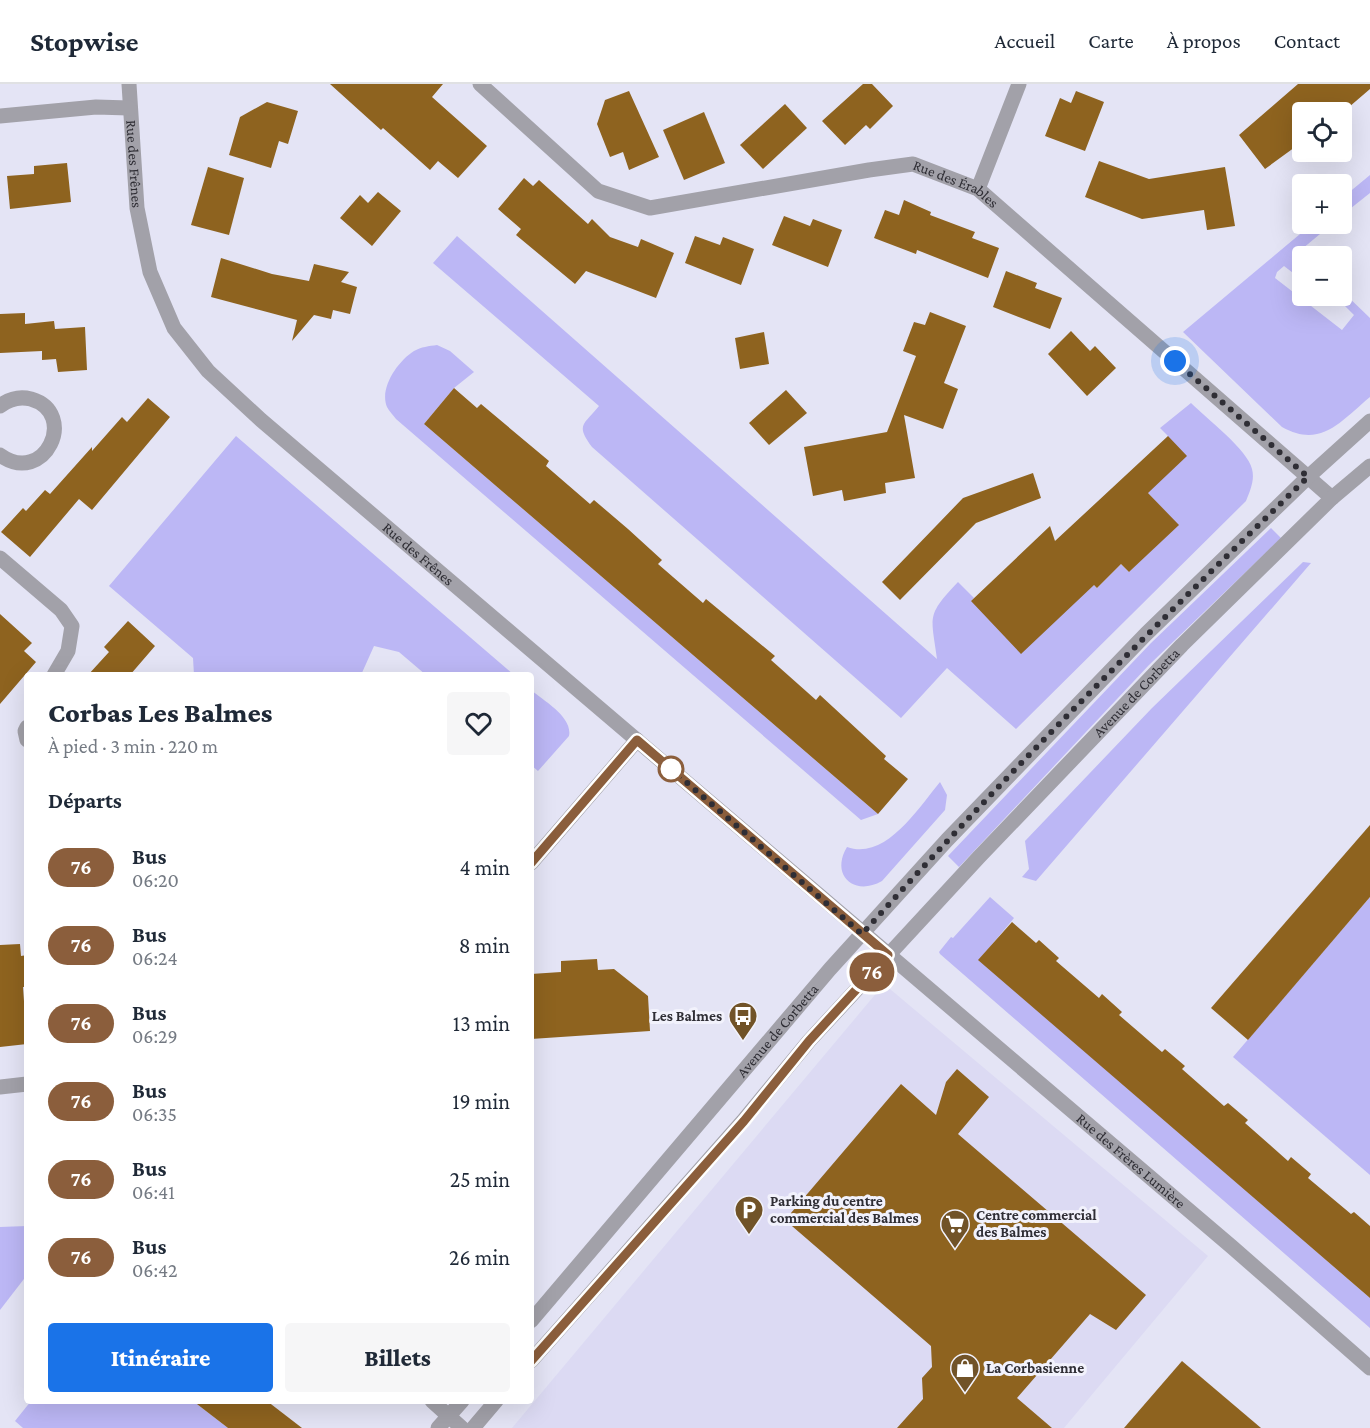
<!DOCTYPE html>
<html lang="fr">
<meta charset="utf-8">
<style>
:root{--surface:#fff;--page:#f6f6f7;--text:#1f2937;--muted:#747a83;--line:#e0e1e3;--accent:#1a73e8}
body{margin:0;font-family:"Crimson Pro",serif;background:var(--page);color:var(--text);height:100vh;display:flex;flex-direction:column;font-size:22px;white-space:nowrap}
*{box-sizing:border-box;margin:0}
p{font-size:20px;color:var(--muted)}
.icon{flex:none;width:33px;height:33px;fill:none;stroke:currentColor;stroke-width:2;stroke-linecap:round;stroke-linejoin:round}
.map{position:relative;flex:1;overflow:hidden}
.sheet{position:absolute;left:24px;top:588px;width:510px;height:732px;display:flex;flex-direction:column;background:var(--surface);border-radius:6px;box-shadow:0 6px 24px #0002}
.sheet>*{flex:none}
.badge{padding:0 12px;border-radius:20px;font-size:21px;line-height:39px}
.tools{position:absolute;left:1292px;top:18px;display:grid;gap:12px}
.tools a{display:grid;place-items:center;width:60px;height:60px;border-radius:6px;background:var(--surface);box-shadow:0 6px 24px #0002;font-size:30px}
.you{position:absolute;width:30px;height:30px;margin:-15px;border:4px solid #fff;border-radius:50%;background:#1a73e8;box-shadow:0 0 0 9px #1a73e833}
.map>.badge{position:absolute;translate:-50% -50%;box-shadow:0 0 0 3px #fff}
h2{padding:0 24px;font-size:22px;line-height:54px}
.round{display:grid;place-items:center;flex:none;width:63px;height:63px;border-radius:6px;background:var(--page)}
.summary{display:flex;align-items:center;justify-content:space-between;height:102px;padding:0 24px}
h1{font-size:28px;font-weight:800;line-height:45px}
.button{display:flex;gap:12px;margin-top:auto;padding:12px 24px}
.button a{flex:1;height:69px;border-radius:6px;background:var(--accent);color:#fff;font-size:24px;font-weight:800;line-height:69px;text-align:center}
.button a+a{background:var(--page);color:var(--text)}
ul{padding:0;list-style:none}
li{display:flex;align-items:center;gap:18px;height:78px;padding:0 24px}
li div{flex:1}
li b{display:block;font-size:22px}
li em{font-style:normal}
li .badge{min-width:66px;font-weight:700;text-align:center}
header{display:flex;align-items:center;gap:36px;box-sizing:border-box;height:84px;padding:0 30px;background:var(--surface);border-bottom:2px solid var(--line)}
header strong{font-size:28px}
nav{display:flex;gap:33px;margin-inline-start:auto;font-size:21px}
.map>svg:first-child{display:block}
.built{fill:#dcdaf3}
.green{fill:#bcb7f5}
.building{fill:#8e631f}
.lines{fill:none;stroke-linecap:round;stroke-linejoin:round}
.minor{stroke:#a2a1a9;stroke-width:15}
.line-casing{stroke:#fff;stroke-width:14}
.line{stroke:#8b5e3c;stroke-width:9}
.walk{stroke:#2f2e35;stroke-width:6;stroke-dasharray:0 10.8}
.stop-dot{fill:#fff;stroke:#8b5e3c;stroke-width:3}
.labels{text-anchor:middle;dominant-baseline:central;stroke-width:6;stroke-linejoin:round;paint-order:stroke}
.street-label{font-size:15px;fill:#2f2e35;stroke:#f2f2fc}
.poi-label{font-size:15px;font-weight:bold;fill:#2f2e35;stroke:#f2f2fc;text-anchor:start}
</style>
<header>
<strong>Stopwise</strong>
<nav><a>Accueil</a><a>Carte</a><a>À propos</a><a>Contact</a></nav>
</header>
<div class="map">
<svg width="1370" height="1344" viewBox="0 0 1370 1344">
<rect width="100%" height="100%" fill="#e4e4f5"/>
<path class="built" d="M884,900L1208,1172L1064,1344H512Z"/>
<g class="green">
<path d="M1370,91V109L1341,132V115Z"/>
<path d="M1312,140H1332L1296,170L1302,177V192H1297L1284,182L1277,188L1275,194L1342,246L1354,231L1340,217L1338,212H1341V206L1370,234V313C1341,337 1321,365 1282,343L1183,248Z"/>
<path d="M457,152L937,575C931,531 926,532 958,498L974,514L971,517L1087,494L1097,504L1121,480L1129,488L1178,441L1148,409L1168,352L1160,344L1191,319C1206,334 1248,366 1252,385C1255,396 1250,407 1246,417L1016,645L947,584L901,634L592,363C575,340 584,341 599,322L433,179Z"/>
<path d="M437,261L450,267L474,288L454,304L424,340L878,730L861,736L396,335C393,331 389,327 387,323C379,304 398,277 414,267C421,263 429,262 437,261Z"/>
<path d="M236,352L514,591H426L399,568L374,562L361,591H194L193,574L109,502Z"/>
<path d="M1271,444L1281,454L1149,581L959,783L948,772L1151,559Z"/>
<path d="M1303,478L1311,479L1036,797L1022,793L1029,785L1025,757L1152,624Z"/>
<path d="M531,606C544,617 573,633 569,652L538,687L531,681Z"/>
<path d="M940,698L947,711L945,726L882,797C854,813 830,791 847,763C886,777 919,723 940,698Z"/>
<path d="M990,813L1014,834L979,876L1370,1214V1244L940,870L939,868L951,853L953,854Z"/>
<path d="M1370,813V1091L1233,973Z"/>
<path d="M27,1142V1191L0,1226V1143Z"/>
<path d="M31,1317H193L228,1344H23L15,1337Z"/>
</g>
<g class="building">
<path d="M330,0H443L432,13L487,62L458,94L438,77L430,86L383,44L381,46Z"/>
<path d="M863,0H872L893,22L870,45L866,41L845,61L822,37Z"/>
<path d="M1298,0H1370V5L1349,23L1350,25L1341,33V28H1302V58L1265,85L1239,51Z"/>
<path d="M629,7L659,73L629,86L623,68L610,73L597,40L605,16Z"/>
<path d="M1076,7L1104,18L1085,67L1045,52L1060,14L1071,19Z"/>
<path d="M267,18L298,27L288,60L279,57L271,84L229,71L240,33Z"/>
<path d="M785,20L807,44L763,85L740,61Z"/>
<path d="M704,28L725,79L684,96L663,46Z"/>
<path d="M1099,77L1149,95L1225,83L1235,142L1207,146L1204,126L1142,135L1085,113Z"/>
<path d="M67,79L71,118L10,125L7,92L34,90V82Z"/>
<path d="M208,83L244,94L229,151L191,141Z"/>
<path d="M524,94L533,102L539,96L588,140L592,135L610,153L638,163L641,155L674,169L656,214L586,187L575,200L516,151L521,145L498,125Z"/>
<path d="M378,108L401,127L372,162L340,134L360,111L368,119Z"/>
<path d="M904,116L931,128L930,131L975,148L972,154L999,164L988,194L917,166L916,170L874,154L885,126L899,131Z"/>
<path d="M784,132L810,142L813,135L842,146L828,183L772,161Z"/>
<path d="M695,152L720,161L723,153L754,165L741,201L685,179Z"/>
<path d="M221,174L272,190L309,197L314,180L349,188L341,198L357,203L350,230L333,226L331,235L314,231L292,257L297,236L211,213Z"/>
<path d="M1006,187L1037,199L1035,204L1062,214L1050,245L993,223Z"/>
<path d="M930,228L966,242L944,299L958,305L943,345L904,331L915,394L885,399L886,409L844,417L842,406L813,412L804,363L887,348L916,272L903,267L914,238L925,241Z"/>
<path d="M25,229V240L54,237L55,245L85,243L87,286L58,288L56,275L42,276V267L0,269V230Z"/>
<path d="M1071,247L1090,267L1095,262L1116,284L1087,312L1048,270Z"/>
<path d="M764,248L769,280L740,285L735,254Z"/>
<path d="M454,304L477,324L481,320L549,377L546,382L590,420L594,416L628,445L662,476L658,480L703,519L706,515L775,572L771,576L816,616L820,611L886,672L884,675L908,695L878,730L424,340Z"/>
<path d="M786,306L807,329L769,361L749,339Z"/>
<path d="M148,314L170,333L92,426L79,415L30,473L1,448L23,424L26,427L45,406L50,410L92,363V367L122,333L127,338Z"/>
<path d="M1168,352L1187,372L1148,409L1179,441L1129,488L1121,480L1097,504L1094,501L1021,570L971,517L1050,442L1055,457Z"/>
<path d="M1033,389L1041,414L976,439L900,516L882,498L963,414Z"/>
<path d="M0,530L32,559L24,567L36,578L0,620Z"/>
<path d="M128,537L155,562L130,591H88L109,568L104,563Z"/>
<path d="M1370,741V813L1248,956L1211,924Z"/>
<path d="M1012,838L1036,859L1039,856L1059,874L1056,877L1099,914L1102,910L1122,928L1119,931L1162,968L1165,965L1185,982L1182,985L1224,1022L1228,1019L1248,1036L1245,1039L1288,1077L1291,1073L1311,1090L1308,1094L1351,1130L1354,1128L1370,1142V1214L978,876Z"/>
<path d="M20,860L21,872L27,871V903H23L27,960L0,963V861Z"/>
<path d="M597,875L598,886L614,885L648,912L650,947L531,955V890L561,888V877Z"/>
<path d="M957,985L989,1013L958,1050L1146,1211L1116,1246L1090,1230L1017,1314L1052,1344H897L923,1315L922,1294L932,1283L931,1262L785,1136L901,1000L936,1031L946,998Z"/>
<path d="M1182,1277L1261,1344H1124Z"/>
<path d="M193,1317H267L302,1344H228Z"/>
</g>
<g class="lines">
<g class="minor">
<path id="s1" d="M129,0L137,124L150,188L174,244L208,287L261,336L1232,1163L1370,1284"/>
<path id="s2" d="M480,0L598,107L650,124L869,86L913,80L978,105L1332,414"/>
<path d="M0,32L96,23L129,24"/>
<path d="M978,105L1019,0"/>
<path d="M0,322C9,315 19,312 31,315C79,329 45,403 0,371"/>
<path d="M0,474L61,526L72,542L68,567L54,591"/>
<path d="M27,643L25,647L27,656"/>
<path d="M531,779L637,656"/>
<path d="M0,1003L27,1000"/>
<path id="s3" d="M531,1237L830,885L947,756L1146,550L1308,393L1370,337"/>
<path id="s4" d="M531,1277L743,1037L809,957L979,773L1182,561L1332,414L1370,382"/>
<path d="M432,1317L462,1344"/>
<path d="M438,1344L462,1317"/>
<path d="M473,1344L496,1317"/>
</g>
</g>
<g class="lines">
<g class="line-casing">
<path id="line" d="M531,779L637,656L888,871L809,957L744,1037L531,1277"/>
</g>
<use href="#line" class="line"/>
<path class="walk" d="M671,685L862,850C1005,691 1155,541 1308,393L1175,277"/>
</g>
<defs>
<g id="bus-pin" transform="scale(1.5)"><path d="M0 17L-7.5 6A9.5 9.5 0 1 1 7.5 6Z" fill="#715328" stroke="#f2f2fc"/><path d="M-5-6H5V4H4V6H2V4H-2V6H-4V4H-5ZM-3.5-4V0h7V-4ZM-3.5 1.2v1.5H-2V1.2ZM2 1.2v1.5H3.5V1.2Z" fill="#fff"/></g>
<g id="parking-pin" transform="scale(1.5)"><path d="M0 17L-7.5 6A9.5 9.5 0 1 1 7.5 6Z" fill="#715328" stroke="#f2f2fc"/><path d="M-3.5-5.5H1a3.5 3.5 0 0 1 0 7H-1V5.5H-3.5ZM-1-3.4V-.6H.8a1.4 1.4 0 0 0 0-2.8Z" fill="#fff"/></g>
<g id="supermarket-pin" transform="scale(1.5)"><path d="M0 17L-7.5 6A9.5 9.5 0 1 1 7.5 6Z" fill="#715328" stroke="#f2f2fc"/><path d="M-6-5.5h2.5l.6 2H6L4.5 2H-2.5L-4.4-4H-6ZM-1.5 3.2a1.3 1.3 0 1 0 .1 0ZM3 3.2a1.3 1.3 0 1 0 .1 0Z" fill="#fff"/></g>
<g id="shop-pin" transform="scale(1.5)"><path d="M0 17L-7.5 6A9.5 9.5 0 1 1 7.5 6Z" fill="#715328" stroke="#f2f2fc"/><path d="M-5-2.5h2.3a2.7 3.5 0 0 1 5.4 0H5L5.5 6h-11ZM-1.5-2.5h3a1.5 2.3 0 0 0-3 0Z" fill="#fff"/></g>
</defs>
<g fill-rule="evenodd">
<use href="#bus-pin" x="743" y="932"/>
<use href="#parking-pin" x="749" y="1126"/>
<use href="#supermarket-pin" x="955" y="1140"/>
<use href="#shop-pin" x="965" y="1284"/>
</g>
<circle class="stop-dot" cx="671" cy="685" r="12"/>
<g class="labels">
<g class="street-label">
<text stroke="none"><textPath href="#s1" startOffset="80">Rue des Frênes</textPath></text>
<text stroke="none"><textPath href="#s2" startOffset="528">Rue des Érables</textPath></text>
<text stroke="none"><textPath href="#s1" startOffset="584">Rue des Frênes</textPath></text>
<text stroke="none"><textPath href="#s4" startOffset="902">Avenue de Corbetta</textPath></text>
<text stroke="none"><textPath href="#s3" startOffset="381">Avenue de Corbetta</textPath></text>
<text stroke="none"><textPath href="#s1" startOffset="1520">Rue des Frères Lumière</textPath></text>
</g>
<g class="poi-label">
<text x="722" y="932" text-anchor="end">Les Balmes</text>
<text x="770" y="1117">Parking du centre<tspan x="770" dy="17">commercial des Balmes</tspan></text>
<text x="976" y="1131">Centre commercial<tspan x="976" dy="17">des Balmes</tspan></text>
<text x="986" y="1284">La Corbasienne</text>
</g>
</g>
</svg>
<div class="tools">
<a><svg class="icon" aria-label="locate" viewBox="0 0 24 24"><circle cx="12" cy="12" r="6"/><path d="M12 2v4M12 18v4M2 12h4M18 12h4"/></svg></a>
<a>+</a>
<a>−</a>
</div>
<div class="you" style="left:1175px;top:277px"></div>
<b class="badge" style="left:872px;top:888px;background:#8b5e3c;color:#fff">76</b>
<section class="sheet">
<div class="summary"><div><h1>Corbas Les Balmes</h1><p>À pied · 3 min · 220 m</p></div><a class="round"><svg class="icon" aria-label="heart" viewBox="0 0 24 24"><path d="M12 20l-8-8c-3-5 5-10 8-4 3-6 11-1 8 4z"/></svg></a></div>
<h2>Départs</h2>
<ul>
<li><span class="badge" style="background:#8b5e3c;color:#fff">76</span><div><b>Bus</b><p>06:20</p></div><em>4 min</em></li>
<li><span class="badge" style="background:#8b5e3c;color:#fff">76</span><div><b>Bus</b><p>06:24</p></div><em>8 min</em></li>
<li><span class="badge" style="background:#8b5e3c;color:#fff">76</span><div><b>Bus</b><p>06:29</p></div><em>13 min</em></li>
<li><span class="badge" style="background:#8b5e3c;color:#fff">76</span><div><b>Bus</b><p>06:35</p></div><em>19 min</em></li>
<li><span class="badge" style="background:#8b5e3c;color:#fff">76</span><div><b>Bus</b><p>06:41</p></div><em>25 min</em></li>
<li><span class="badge" style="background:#8b5e3c;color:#fff">76</span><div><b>Bus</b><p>06:42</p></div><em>26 min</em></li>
</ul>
<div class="button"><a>Itinéraire</a><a>Billets</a></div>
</section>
</div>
